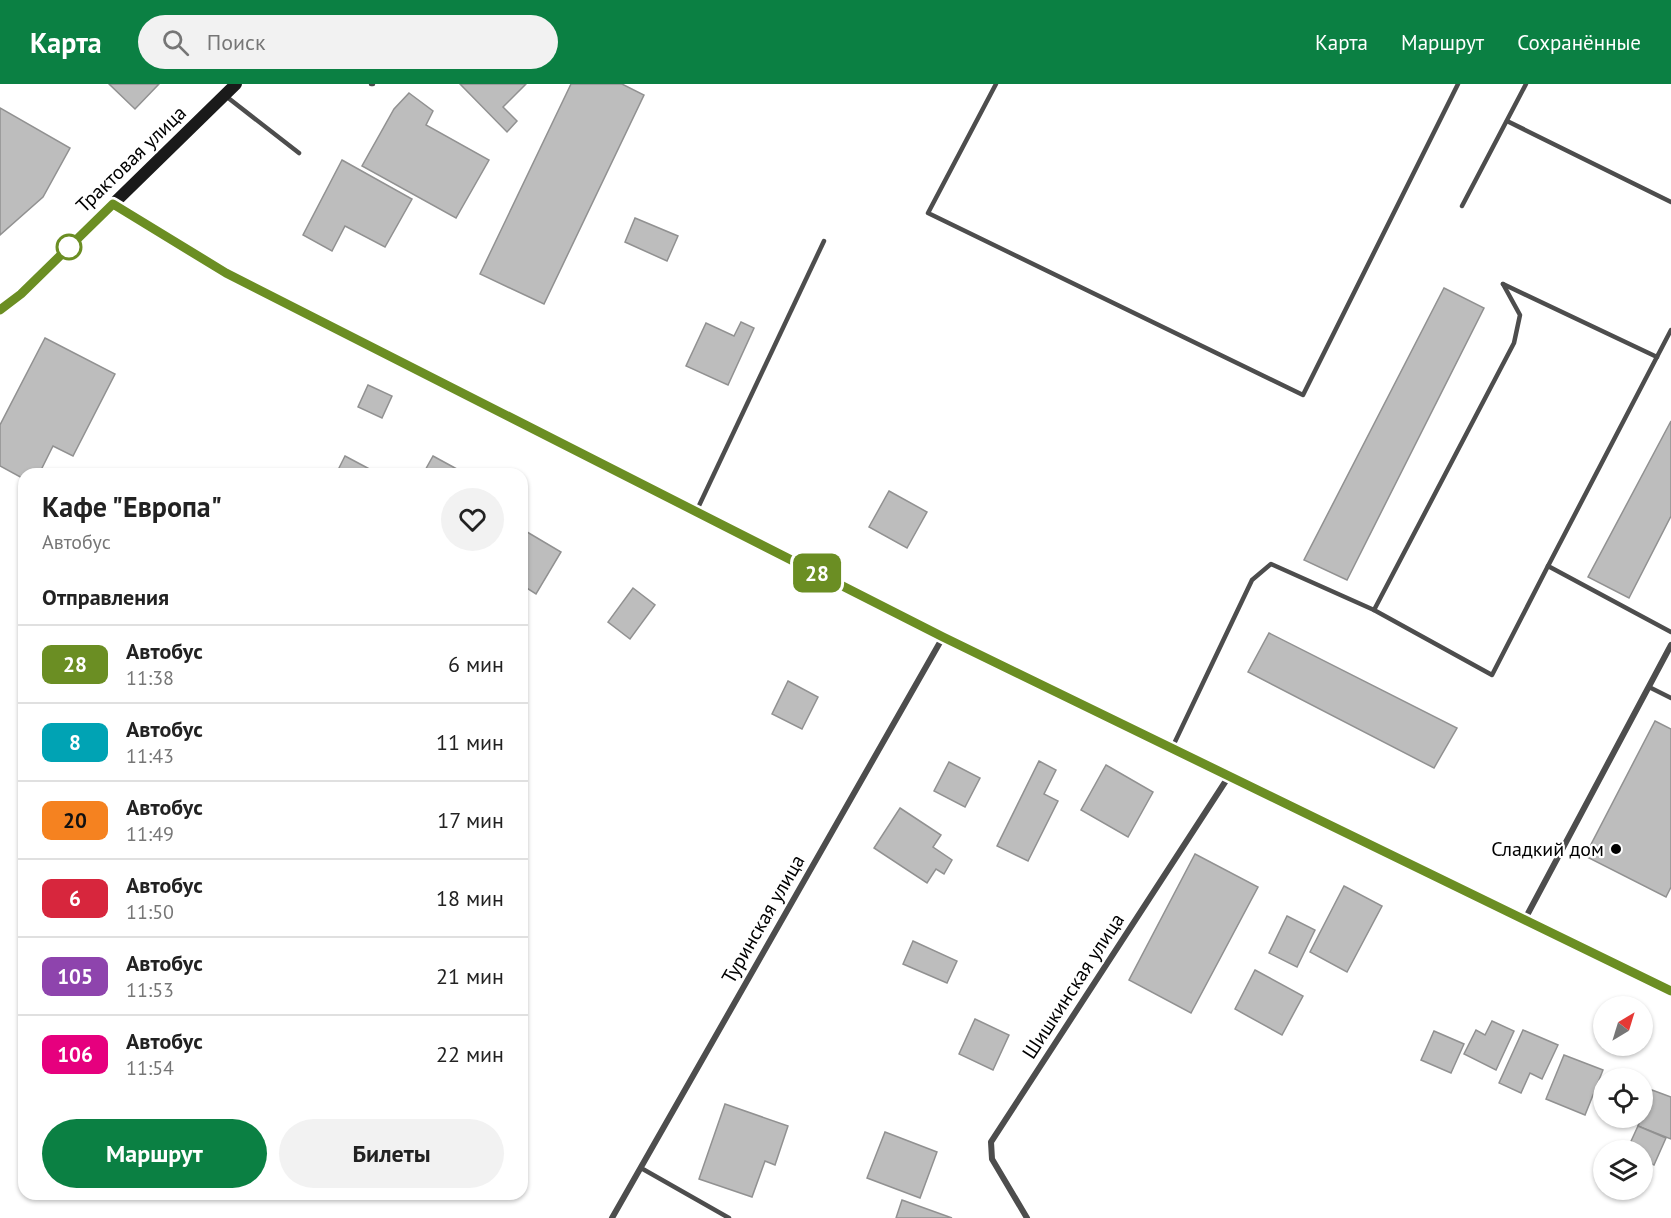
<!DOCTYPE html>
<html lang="ru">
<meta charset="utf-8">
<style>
:root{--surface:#fff;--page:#f2f2f2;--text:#222;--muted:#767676;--line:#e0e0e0;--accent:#0b8043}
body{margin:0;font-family:"PT Sans",sans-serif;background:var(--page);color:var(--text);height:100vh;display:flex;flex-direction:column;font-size:22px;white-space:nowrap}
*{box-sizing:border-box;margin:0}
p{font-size:20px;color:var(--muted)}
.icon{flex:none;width:33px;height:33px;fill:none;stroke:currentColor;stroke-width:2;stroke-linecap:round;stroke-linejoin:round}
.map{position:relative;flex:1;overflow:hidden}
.side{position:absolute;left:18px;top:384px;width:510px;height:732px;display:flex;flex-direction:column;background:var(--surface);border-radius:18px;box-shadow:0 2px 4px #0004}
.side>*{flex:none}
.badge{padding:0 12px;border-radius:9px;font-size:21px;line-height:39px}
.needle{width:39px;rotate:38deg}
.buttons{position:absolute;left:1593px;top:912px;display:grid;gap:12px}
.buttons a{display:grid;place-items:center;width:60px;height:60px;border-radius:50%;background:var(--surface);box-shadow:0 2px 4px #0004;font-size:30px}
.map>.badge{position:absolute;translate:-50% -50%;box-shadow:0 0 0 3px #fff}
h2{padding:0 24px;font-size:22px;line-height:54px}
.round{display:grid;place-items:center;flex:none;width:63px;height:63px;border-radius:32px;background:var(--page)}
.headline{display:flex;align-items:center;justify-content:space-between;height:102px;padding:0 24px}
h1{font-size:28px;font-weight:700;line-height:45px}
.action{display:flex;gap:12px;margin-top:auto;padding:12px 24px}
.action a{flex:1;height:69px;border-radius:36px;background:var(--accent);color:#fff;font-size:24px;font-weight:700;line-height:69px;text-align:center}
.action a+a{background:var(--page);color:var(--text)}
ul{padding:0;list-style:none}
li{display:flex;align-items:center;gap:18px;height:78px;padding:0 24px;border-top:2px solid var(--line)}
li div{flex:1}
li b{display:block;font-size:22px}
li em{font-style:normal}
li .badge{min-width:66px;font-weight:700;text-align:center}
header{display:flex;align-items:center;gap:36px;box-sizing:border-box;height:84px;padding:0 30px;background:var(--accent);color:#fff}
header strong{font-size:28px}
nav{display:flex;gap:33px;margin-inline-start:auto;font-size:21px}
.search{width:420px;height:54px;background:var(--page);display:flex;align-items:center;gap:15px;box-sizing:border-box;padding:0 21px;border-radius:33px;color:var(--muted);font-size:22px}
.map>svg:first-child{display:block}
.building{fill:#bdbdbd;stroke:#919191;stroke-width:1.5}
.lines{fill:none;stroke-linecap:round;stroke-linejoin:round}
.lane{stroke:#4d4d4d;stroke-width:4.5}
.street{stroke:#4d4d4d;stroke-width:6}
.secondary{stroke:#1a1a1a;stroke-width:12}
.line-casing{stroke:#fff;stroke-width:14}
.line{stroke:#6b8e23;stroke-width:9}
.stop-dot{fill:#fff;stroke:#6b8e23;stroke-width:3}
.poi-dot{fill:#000;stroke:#fff;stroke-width:2}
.labels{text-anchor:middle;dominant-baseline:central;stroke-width:4.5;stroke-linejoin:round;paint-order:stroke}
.street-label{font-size:20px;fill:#000;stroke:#fff}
.poi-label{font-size:20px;fill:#000;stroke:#fff;text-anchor:end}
</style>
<header>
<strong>Карта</strong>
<div class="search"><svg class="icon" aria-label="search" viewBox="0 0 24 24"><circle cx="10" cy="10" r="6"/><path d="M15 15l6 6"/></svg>Поиск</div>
<nav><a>Карта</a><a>Маршрут</a><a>Сохранённые</a></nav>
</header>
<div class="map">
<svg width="1671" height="1134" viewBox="0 0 1671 1134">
<rect width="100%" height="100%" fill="#fff"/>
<g class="building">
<path d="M109,0H159L135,25Z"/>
<path d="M460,0H526L503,23L517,37L507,48Z"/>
<path d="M571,0H622L644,11L544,220L480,190Z"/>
<path d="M409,9L433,27L426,41L489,76L456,134L362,82L394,25Z"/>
<path d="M0,24L70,64L43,113L0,151Z"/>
<path d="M342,76L412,115L385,163L345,142L332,167L303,151Z"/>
<path d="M635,134L678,152L667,177L625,158Z"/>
<path d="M1444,204L1484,224L1347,496L1304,476Z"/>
<path d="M741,238L754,244L728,301L686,282L706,239L734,252Z"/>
<path d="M45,254L115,290L73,372L53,362L39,390H24V395L0,382V341Z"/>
<path d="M368,301L392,312L382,334L358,323Z"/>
<path d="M1671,337V432L1629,514L1588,493Z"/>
<path d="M345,372L377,389L376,390H336Z"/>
<path d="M433,372L466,390H423Z"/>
<path d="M889,407L927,428L907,464L869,443Z"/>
<path d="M522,445L561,468L536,510L522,501Z"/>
<path d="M633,504L655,521L630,555L608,538Z"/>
<path d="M1269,549L1457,644L1434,684L1248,588Z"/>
<path d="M788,597L818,613L802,645L772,630Z"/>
<path d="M1655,637L1671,645V803L1666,813L1585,772Z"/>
<path d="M1039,677L1056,686L1044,710L1058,717L1028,777L997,762Z"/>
<path d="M949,678L980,694L965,723L934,707Z"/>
<path d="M1106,681L1153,708L1128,753L1081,726Z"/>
<path d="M900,724L941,751L933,763L952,776L944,790L936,785L927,799L874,764Z"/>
<path d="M1195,770L1258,803L1191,929L1129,896Z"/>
<path d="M1344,802L1382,822L1347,888L1310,868Z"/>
<path d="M1287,832L1315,846L1297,883L1269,869Z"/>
<path d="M913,857L957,877L947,899L903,880Z"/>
<path d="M1255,886L1303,912L1282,951L1235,925Z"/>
<path d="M975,935L1009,951L993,986L959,970Z"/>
<path d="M1492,937L1514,947L1496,986L1464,970L1476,946L1485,951Z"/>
<path d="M1523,946L1558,961L1542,995L1530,989L1521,1009L1499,999Z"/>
<path d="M1434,947L1464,960L1451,989L1421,976Z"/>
<path d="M1564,971L1603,986L1585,1031L1546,1015Z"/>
<path d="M1652,1006L1671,1013V1055L1638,1042Z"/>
<path d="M725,1020L788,1042L775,1081L765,1077L752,1113L699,1095Z"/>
<path d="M1638,1042L1666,1054L1654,1081L1642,1075V1066H1627Z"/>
<path d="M885,1048L937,1068L920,1114L867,1094Z"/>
<path d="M902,1116L952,1134H896Z"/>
</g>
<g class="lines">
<g class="lane">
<path d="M371,0H373"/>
<path d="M996,0L928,129L1303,311L1458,0"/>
<path d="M227,13L299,69"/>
<path d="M1507,37L1671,118"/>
<path d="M1462,122L1526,0"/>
<path d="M1503,200L1657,273"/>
<path d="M696,428L824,157"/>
<path d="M1548,482L1671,246"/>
<path d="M1374,526L1514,259L1520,231L1503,200"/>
<path d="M1649,603L1671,614"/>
<path d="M1172,664L1252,496L1271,480L1374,526L1492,591L1548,482L1671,548"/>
<path d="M641,1084L729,1134"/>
</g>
<g class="street">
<path d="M113,120L226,189L943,553L1671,907"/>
<path d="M1525,835L1671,561"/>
<path d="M612,1134L943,553"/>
<path d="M1027,1134L992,1075L991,1058L1229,692"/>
</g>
<path class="secondary" d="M0,226L21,210L236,0"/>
</g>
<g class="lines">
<g class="line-casing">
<path id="line" d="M0,226L21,210L113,120L226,189L943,553L1671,907"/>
</g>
<use href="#line" class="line"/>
</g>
<circle class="stop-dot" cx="69" cy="163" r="12"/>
<circle class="poi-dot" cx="1616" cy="765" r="6"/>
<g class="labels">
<g class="street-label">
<text transform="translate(131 75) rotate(-44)">Трактовая улица</text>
<text transform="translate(763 835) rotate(-60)">Туринская улица</text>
<text transform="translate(1073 902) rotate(-57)">Шишкинская улица</text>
</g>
<g class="poi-label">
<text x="1604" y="765">Сладкий дом</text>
</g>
</g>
</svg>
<div class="buttons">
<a><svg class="needle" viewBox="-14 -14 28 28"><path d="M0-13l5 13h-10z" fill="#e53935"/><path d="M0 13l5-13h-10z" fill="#767676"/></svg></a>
<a><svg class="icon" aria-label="locate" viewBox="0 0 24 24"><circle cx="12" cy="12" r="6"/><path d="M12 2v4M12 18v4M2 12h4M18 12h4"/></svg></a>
<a><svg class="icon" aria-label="layers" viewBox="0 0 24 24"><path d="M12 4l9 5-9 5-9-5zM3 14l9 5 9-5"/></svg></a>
</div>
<b class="badge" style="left:817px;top:489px;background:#6b8e23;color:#fff">28</b>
<section class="side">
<div class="headline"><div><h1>Кафе &quot;Европа&quot;</h1><p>Автобус</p></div><a class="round"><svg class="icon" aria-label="heart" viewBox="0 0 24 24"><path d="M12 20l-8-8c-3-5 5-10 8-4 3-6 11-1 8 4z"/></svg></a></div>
<h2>Отправления</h2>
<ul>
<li><span class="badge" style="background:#6b8e23;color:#fff">28</span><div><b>Автобус</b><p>11:38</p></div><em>6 мин</em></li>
<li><span class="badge" style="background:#00a3b4;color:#fff">8</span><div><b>Автобус</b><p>11:43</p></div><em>11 мин</em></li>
<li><span class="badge" style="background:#f58220;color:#111">20</span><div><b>Автобус</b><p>11:49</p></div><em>17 мин</em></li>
<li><span class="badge" style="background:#d7263d;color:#fff">6</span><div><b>Автобус</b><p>11:50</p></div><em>18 мин</em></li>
<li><span class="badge" style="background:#8e44ad;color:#fff">105</span><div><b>Автобус</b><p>11:53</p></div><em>21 мин</em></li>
<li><span class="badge" style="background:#e6007e;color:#fff">106</span><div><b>Автобус</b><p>11:54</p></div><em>22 мин</em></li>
</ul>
<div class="action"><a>Маршрут</a><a>Билеты</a></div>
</section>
</div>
